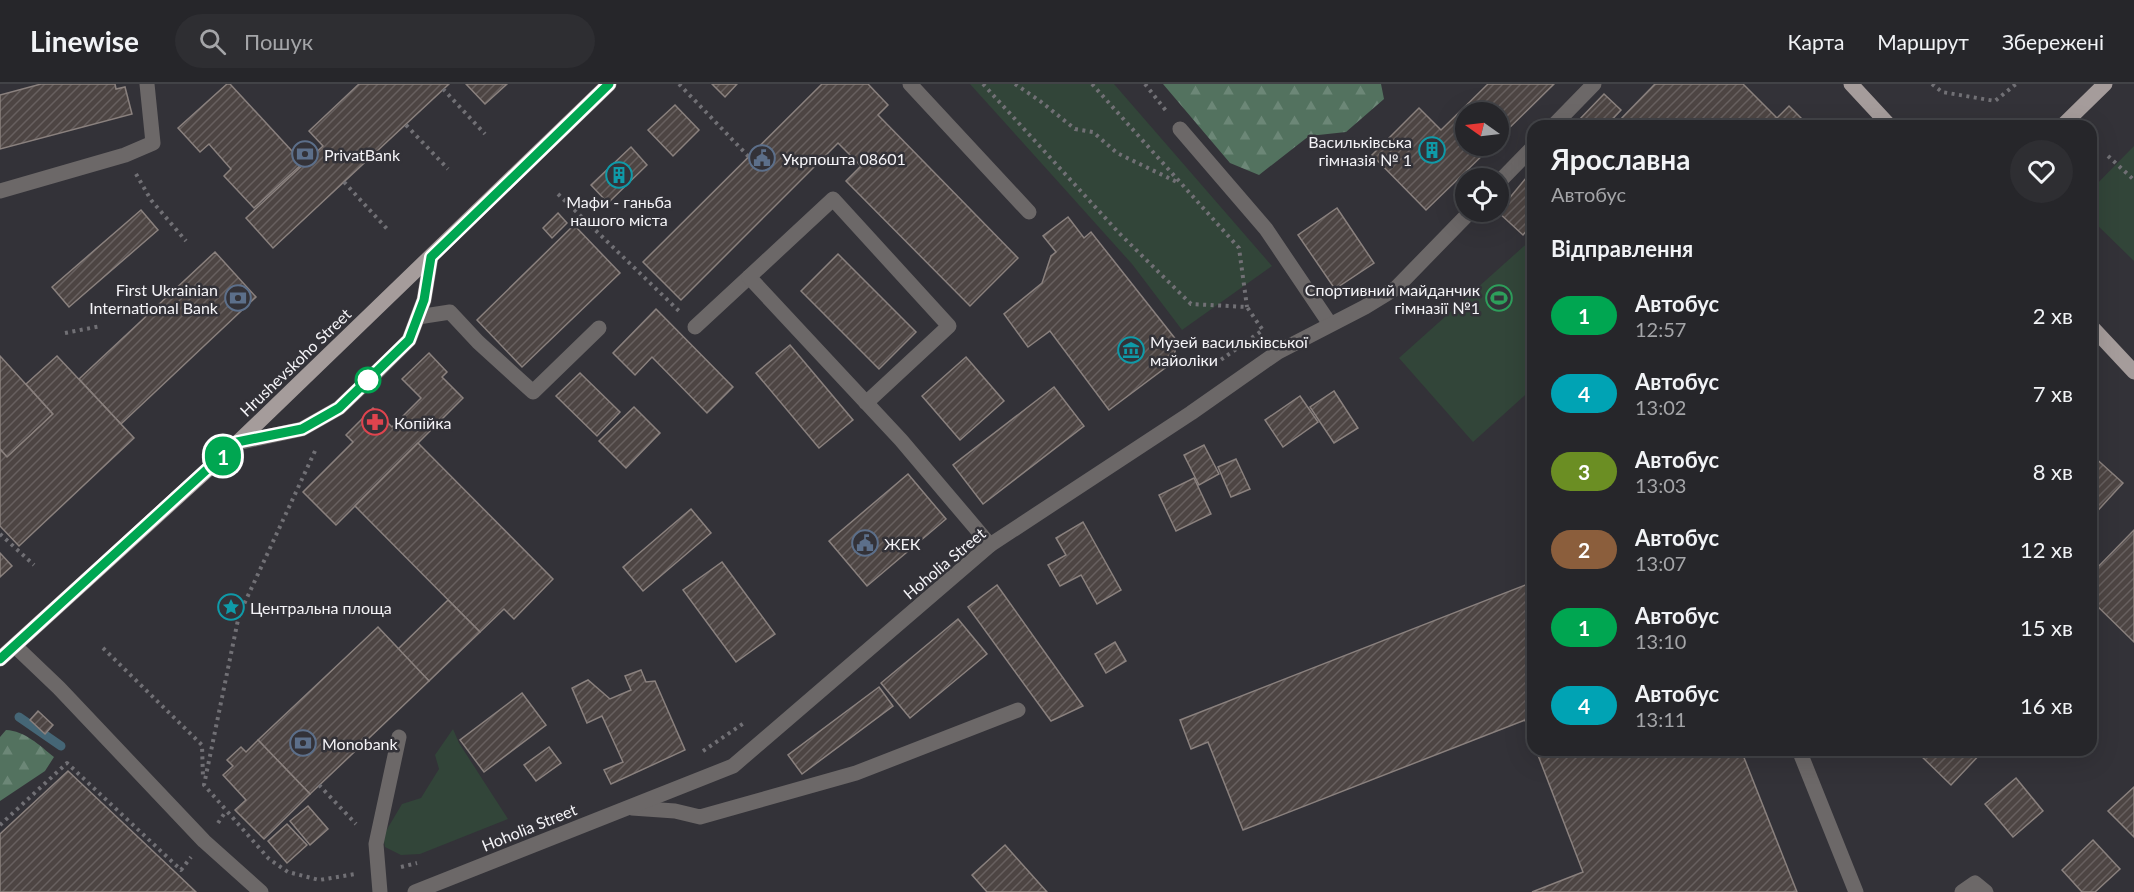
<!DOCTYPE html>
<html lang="uk">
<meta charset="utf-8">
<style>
:root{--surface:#26262a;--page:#2e2e32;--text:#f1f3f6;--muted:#a4a5a8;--line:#424347}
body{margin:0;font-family:Lato,sans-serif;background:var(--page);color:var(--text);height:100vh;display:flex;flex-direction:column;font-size:22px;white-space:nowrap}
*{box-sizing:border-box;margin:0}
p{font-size:20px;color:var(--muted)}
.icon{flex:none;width:33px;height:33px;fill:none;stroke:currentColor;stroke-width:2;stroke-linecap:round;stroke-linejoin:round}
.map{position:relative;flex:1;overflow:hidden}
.drawer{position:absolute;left:1527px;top:36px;width:570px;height:636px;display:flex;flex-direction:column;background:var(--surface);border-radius:18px;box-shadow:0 6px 24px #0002,0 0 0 2px var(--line)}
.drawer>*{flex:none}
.badge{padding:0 12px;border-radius:20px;font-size:21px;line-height:39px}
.needle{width:39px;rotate:284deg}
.controls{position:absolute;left:1455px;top:18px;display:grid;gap:12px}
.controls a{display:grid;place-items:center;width:54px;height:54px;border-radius:50%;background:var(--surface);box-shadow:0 6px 24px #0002,0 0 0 2px var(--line);font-size:30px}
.map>.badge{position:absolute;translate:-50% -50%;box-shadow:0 0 0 3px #fff}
h2{padding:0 24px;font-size:22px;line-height:54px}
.round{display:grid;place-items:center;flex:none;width:63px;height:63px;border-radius:32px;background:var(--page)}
.summary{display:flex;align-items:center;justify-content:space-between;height:102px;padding:0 24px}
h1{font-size:28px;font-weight:700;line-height:45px}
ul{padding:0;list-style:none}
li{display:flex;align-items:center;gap:18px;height:78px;padding:0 24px}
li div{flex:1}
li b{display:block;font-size:22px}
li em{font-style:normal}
li .badge{min-width:66px;font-weight:700;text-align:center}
header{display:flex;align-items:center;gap:36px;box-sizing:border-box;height:84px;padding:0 30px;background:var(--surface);border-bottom:2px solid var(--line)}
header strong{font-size:28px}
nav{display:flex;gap:33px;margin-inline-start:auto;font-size:21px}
.search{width:420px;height:54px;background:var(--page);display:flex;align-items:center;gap:15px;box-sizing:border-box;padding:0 21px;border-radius:33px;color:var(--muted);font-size:22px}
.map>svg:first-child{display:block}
.green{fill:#324539}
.forest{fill:url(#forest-firs)}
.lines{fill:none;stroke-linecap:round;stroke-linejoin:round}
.stream{stroke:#456676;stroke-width:9}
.building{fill:url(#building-hatch);stroke:#8a817e;stroke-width:1.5}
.path{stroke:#717075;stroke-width:4;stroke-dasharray:3 4.5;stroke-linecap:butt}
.minor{stroke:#6c6868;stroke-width:15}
.major{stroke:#a59c9b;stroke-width:15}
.line-casing{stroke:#fff;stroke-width:14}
.line{stroke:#00a651;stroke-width:9}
.stop-dot{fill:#fff;stroke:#00a651;stroke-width:3}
.labels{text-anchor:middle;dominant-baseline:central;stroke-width:5;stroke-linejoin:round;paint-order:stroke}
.poi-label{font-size:16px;fill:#f4f3f7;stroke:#333238;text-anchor:start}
.street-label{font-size:16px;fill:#f4f3f7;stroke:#333238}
</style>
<header>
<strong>Linewise</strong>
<div class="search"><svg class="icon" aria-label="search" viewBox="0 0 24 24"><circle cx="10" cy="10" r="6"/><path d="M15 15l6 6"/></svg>Пошук</div>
<nav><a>Карта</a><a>Маршрут</a><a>Збережені</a></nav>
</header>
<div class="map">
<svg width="2134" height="808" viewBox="0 0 2134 808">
<defs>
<pattern id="forest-firs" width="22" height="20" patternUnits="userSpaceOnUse" patternTransform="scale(1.5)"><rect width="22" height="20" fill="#53725f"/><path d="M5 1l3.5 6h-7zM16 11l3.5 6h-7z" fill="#6c8777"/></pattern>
<pattern id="building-hatch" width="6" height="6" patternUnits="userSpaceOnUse" patternTransform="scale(1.5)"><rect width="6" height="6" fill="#4d4543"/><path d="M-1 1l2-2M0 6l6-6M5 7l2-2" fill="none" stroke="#67605f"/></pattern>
</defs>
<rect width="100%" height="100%" fill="#333238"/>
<g class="green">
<path d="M970,0H1114L1272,182L1182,246L1132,180Z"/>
<path d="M2134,62V177L2091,135V106Z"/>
<path d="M1533,154V304L1473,358L1399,274Z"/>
<path d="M453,645L459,659L508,735L420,770L401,771L385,763L383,752L402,720L421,714L439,685L435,671Z"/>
</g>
<g class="forest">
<path d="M1163,0H1381L1384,15L1346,48L1309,52L1259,91L1230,79Z"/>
<path d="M6,646C25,647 39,661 54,673L45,687L0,717V653Z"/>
</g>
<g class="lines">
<path class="stream" d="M19,633L61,662"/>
</g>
<g class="building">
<path d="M41,0H115L116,5L125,3L132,30L0,65V11Z"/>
<path d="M227,0H230L303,79L254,124L224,92L231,85L209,60L200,68L178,44Z"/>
<path d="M359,0H449L273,164L246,134L323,62L309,47Z"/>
<path d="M466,0H507L485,20Z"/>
<path d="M712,0H737L725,13Z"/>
<path d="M822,0H868L888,21L878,31L1018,174L970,222L846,97L861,82L838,59L681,216L643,178Z"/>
<path d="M1488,0H1554L1498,55V28H1466V62H1492L1426,126L1372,71L1419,24L1441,46Z"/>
<path d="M1655,0H1743L1777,34L1789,22L1809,42H1614Z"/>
<path d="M1604,10L1621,26L1606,42H1583L1578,37Z"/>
<path d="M675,21L699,46L673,72L648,46Z"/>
<path d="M631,63L647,81L608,119L591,101Z"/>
<path d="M1526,94L1533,100V139L1523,151L1498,128Z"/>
<path d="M1337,124L1374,179L1335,205L1298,151Z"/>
<path d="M141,126L158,146L69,223L52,203Z"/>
<path d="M558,129L567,139L552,154L543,144Z"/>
<path d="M1068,133L1084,154L1091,148L1177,257L1173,278L1109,326L1050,247L1028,263L1004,230L1042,199L1051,172L1056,168L1043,152Z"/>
<path d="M574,141L620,189L522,283L477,236Z"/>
<path d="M215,168L256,213L121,340L79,295Z"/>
<path d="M838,170L916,248L879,285L801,207Z"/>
<path d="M656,225L733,303L707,329L652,273L635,291L613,269Z"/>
<path d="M790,261L853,336L819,364L756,289Z"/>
<path d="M429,269L447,288L442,293L463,314L336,441L303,408L353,358L346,351L373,324L392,343L421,314L402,295Z"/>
<path d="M0,272L53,330L7,373L0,365Z"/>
<path d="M57,272L134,354L19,462L0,442V365L7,373L53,330L26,300Z"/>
<path d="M966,273L1004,317L960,356L922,312Z"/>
<path d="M580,289L620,328L597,352L556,312Z"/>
<path d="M1054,303L1084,342L983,420L953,381Z"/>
<path d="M1334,307L1358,344L1334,359L1310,323Z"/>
<path d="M1300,312L1318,338L1283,363L1265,336Z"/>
<path d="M634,323L660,349L626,384L599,357Z"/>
<path d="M418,359L553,495L514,535L504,525L480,548L355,422Z"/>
<path d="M1204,361L1219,390L1199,401L1184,371Z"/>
<path d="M2092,371L2123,399L2091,434V373Z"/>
<path d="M1236,375L1250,405L1231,413L1218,383Z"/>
<path d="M908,390L946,435L867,502L829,457Z"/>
<path d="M1194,394L1211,430L1176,447L1159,411Z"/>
<path d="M691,425L711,449L643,507L623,483Z"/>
<path d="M1083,438L1121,506L1097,520L1081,491L1060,502L1048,481L1066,471L1056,454Z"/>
<path d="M2134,446V558L2091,516V490Z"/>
<path d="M0,469L12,482L0,493Z"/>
<path d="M722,478L775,550L736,578L683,506Z"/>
<path d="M1533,498V658L1525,636L1243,746L1208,658L1191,665L1180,636Z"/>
<path d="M997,501L1083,622L1051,637L968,523Z"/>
<path d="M448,516L480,548L429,597L398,565Z"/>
<path d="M958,535L987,570L910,634L881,599Z"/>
<path d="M378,543L429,597L310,710L258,656Z"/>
<path d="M1115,558L1126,577L1106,589L1095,570Z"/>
<path d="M641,586L646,598L655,597L685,666L611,700L604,686L623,678L602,632L587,639L572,604L588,596L610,615L631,606L625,592Z"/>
<path d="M879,603L893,622L802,690L788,671Z"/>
<path d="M522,609L546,641L484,688L460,656Z"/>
<path d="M38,627L53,641L45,650L30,636Z"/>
<path d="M258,656L310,710L264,755L235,726L246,716L223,691L233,682L227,676L241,663L246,668Z"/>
<path d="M549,663L561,679L536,697L524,681Z"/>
<path d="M1536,666H1741L1797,808H1532L1583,788Z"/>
<path d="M1915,666H1984L1951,701Z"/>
<path d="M68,687L175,788L196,808H0V750Z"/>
<path d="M2016,694L2043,727L2013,753L1985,720Z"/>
<path d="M2134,703V753L2108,727Z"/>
<path d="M308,722L328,745L310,761L290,737Z"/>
<path d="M287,740L307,761L287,779L268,757Z"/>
<path d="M2093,756L2120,785L2095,808H2082L2062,786Z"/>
<path d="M1005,761L1047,808H987L972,791Z"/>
</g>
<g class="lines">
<g class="path">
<path d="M679,0L749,73"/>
<path d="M983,0L1119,149L1191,220L1247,223L1264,248"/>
<path d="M1015,0L1040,17L1075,45L1093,48L1117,69L1179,99"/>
<path d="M1092,0L1239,164L1247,223"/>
<path d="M1145,0L1167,28"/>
<path d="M1932,0L1942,8L1995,17L2016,0"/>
<path d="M443,5L485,50"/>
<path d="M406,41L448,85"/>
<path d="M2108,72L2134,96"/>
<path d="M136,90L151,116L186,157"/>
<path d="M344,98L388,146"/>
<path d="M558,110L680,228"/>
<path d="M65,249L101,242"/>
<path d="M1215,280L1263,246"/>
<path d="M315,367L239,531L204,701L269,775L288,788L319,796L355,790"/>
<path d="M0,450L34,481"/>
<path d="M103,564L202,661L203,694"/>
<path d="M703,667L744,639"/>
<path d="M319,701L356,740"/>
<path d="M218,739L226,727"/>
<path d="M0,741L67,679L181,786L191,773"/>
<path d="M401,783L417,779"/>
</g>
<g class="minor">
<path d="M910,0L1029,128"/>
<path d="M1553,42L1594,0"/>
<path d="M1180,45L1266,145L1330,240"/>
<path d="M1498,99L1533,63"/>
<path d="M0,107L125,71L153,59L147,0"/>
<path d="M418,233L450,228L478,258L533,308L599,244"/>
<path d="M695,243L749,193"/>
<path d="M866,319L949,242L833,115L749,193L901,356L990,461"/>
<path d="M237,359L302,345L339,324L380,285L409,256L424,216L431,173"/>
<path d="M15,562L59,604L204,757L261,808"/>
<path d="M1799,666L1856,808"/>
<path d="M632,724L675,727L700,733L856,689L1018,626"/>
<path d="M380,808L376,760L399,653"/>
<path d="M415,808L733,682L990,461L1191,329L1278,268L1365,223L1396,204L1470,128"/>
<path d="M1962,808L1975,799L1986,808"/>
</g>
<g class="major">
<path d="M1851,0L1890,42"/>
<path d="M2062,42L2105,0"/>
<path d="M2091,242L2134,288"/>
<path d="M0,575L237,359L609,0"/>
</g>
</g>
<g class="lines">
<g class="line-casing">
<path id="line" d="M0,575L237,358L302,345L339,324L409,256L424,216L431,173L609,0"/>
</g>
<use href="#line" class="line"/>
</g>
<defs>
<g id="building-ring" transform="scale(1.35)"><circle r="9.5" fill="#333238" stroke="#0f9aa8" stroke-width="1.5"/><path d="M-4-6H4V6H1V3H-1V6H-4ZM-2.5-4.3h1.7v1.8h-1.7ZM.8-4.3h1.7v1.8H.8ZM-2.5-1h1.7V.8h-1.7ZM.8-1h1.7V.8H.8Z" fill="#0f9aa8"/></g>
<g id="bank-ring" transform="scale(1.35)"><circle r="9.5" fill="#333238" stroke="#5c6f8a" stroke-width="1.5"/><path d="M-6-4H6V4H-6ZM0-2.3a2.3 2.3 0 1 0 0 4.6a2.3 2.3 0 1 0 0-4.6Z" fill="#5c6f8a"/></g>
<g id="civic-ring" transform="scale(1.35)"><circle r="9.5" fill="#333238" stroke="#5c6f8a" stroke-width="1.5"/><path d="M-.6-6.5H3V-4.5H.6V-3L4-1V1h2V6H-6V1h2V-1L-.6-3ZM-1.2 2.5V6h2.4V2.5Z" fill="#5c6f8a"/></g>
<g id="stadium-ring" transform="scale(1.35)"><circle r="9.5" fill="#333238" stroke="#2e9e5b" stroke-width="1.5"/><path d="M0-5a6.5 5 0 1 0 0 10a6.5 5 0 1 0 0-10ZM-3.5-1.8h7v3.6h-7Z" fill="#2e9e5b"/></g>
<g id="museum-ring" transform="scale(1.35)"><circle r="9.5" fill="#333238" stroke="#0f9aa8" stroke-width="1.5"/><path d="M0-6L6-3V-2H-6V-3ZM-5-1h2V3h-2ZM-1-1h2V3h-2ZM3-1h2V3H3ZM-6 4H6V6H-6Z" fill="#0f9aa8"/></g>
<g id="pharmacy-ring" transform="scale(1.35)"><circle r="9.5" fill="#333238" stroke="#e0444e" stroke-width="1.5"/><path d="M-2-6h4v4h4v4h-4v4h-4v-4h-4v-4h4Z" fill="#e0444e"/></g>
<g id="sight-ring" transform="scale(1.35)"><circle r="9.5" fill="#333238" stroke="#0f9aa8" stroke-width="1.5"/><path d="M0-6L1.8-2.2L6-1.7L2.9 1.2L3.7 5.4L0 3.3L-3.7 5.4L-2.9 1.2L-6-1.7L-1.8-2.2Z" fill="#0f9aa8"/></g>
</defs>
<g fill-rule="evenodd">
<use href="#building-ring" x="1432" y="66"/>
<use href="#bank-ring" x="305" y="70"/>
<use href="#civic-ring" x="762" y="74"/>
<use href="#building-ring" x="619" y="91"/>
<use href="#bank-ring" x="238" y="214"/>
<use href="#stadium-ring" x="1499" y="214"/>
<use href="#museum-ring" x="1131" y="266"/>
<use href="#pharmacy-ring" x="375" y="338"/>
<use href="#civic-ring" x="865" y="459"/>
<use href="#sight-ring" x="231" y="523"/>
<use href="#bank-ring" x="303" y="659"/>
</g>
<circle class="stop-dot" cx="368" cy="296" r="12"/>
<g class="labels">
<g class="poi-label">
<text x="1412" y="57" text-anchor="end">Васильківська<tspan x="1412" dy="18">гімназія № 1</tspan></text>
<text x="324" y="70">PrivatBank</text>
<text x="782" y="74">Укрпошта 08601</text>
<text x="619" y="117" text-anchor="middle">Мафи - ганьба<tspan x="619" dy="18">нашого міста</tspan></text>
<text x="218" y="205" text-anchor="end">First Ukrainian<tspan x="218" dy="18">International Bank</tspan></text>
<text x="1480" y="205" text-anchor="end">Спортивний майданчик<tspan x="1480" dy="18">гімназії №1</tspan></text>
<text x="1150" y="257">Музей васильківської<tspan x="1150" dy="18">майоліки</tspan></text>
<text x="394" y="338">Копійка</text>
<text x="884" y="459">ЖЕК</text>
<text x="250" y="523">Центральна площа</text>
<text x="322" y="659">Monobank</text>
</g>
<g class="street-label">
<text transform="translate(295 278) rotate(-44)">Hrushevskoho Street</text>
<text transform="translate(944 479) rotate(-40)">Hoholia Street</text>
<text transform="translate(529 743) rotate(-22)">Hoholia Street</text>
</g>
</g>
</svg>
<div class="controls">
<a><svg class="needle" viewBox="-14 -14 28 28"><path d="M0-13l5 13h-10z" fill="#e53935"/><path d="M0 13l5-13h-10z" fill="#a4a5a8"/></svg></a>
<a><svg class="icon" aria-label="locate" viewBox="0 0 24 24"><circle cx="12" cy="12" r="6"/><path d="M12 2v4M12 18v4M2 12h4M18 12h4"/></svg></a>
</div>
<b class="badge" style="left:223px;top:372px;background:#00a651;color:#fff">1</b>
<section class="drawer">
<div class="summary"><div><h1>Ярославна</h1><p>Автобус</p></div><a class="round"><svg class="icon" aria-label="heart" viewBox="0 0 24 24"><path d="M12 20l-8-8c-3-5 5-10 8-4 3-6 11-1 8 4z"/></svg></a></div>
<h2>Відправлення</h2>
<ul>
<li><span class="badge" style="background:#00a651;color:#fff">1</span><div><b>Автобус</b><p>12:57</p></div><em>2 хв</em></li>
<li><span class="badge" style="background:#00a3b4;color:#fff">4</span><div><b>Автобус</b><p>13:02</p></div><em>7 хв</em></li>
<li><span class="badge" style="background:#6b8e23;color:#fff">3</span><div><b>Автобус</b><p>13:03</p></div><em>8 хв</em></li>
<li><span class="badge" style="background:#8b5e3c;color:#fff">2</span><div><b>Автобус</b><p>13:07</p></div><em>12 хв</em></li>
<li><span class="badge" style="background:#00a651;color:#fff">1</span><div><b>Автобус</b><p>13:10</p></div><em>15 хв</em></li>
<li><span class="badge" style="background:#00a3b4;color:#fff">4</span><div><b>Автобус</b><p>13:11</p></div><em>16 хв</em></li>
</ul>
</section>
</div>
